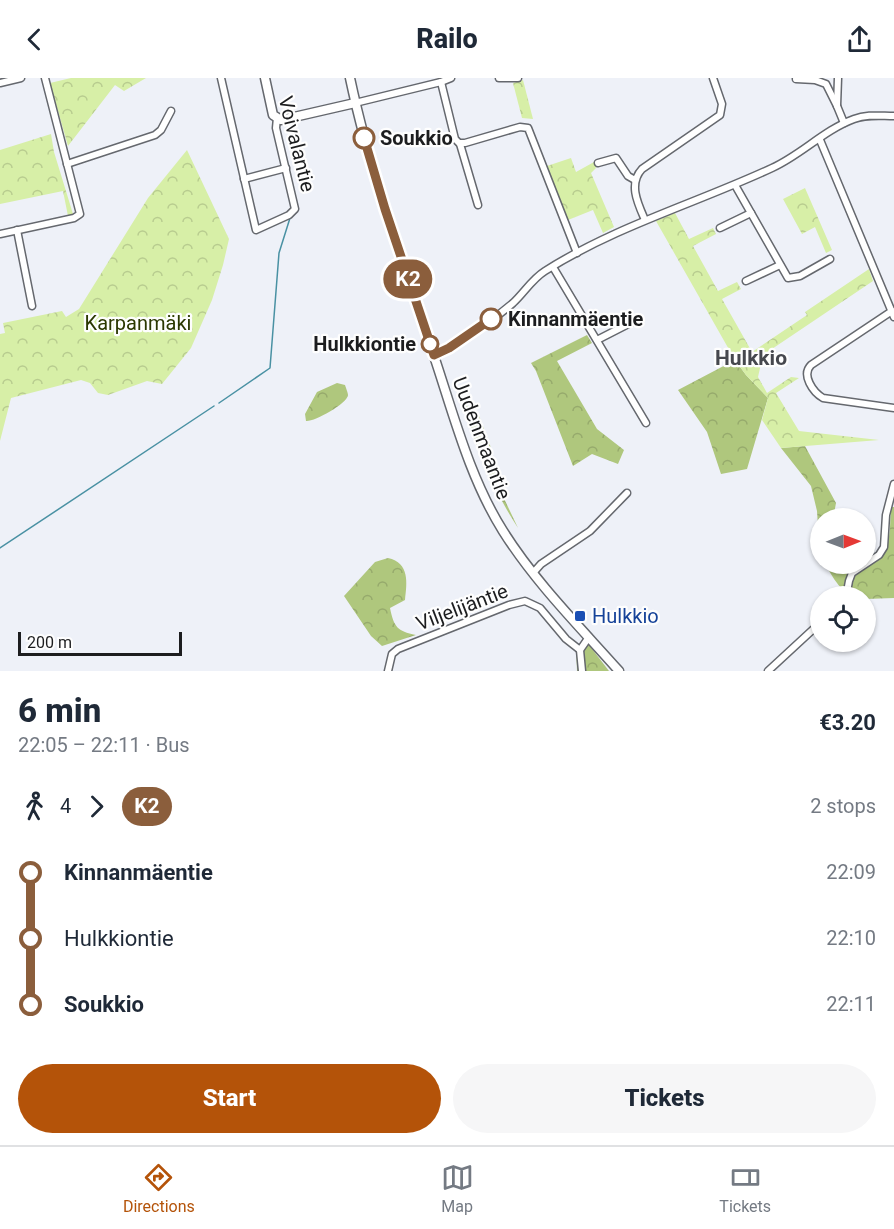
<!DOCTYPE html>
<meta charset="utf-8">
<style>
:root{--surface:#fff;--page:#f6f6f7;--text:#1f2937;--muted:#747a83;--line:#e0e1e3;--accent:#b45309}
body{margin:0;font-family:Roboto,sans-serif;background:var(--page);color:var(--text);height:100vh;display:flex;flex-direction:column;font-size:22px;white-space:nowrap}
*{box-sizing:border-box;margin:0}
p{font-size:20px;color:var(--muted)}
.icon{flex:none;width:33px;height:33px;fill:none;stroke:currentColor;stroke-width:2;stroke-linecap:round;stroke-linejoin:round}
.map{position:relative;height:593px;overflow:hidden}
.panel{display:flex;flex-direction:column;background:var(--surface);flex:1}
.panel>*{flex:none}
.badge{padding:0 12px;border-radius:20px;font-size:21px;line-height:39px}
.needle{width:39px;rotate:89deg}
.controls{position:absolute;left:810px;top:430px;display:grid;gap:12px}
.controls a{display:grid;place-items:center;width:66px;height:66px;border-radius:50%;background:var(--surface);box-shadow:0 2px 4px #0004;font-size:30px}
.scale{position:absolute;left:18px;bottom:15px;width:164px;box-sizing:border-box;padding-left:6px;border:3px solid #1c1d1f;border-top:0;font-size:16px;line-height:21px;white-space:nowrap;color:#1c1d1f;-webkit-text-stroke:4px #fefefe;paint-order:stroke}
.map>.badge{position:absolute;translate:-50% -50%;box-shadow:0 0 0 3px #fff}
.legs{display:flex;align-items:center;gap:9px;height:66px;padding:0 18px;font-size:20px}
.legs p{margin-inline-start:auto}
.headline{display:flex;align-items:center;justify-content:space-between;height:102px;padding:0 18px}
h1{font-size:33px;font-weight:800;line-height:45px}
.button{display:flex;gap:12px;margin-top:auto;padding:12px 18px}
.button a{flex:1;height:69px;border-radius:36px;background:var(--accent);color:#fff;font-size:24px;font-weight:800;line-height:69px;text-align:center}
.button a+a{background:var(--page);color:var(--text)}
ul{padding:0 18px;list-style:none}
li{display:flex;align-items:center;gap:21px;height:66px;font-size:22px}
li i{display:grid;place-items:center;width:9px;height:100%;margin:0 8px;background:currentColor}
li i::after{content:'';width:15px;height:15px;margin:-8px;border:4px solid;border-radius:50%;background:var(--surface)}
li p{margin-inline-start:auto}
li:first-child i{background:linear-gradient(#0000 50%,currentColor 0)}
li:last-child i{background:linear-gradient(currentColor 50%,#0000 0)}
header{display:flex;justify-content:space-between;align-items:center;height:78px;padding:0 18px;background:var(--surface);font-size:27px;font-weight:800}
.tabs{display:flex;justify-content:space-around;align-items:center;height:84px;border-top:2px solid var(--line);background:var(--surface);font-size:16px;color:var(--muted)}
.tabs a{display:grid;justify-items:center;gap:3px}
.tabs .on{color:var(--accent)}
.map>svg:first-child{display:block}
.forest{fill:url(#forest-crowns)}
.park{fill:url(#park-crowns)}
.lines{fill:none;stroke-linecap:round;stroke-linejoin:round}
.stream{stroke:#4991a3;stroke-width:1.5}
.street-casing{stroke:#65686e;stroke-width:9}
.secondary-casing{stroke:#65686e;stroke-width:11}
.street{stroke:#fff;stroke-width:6}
.secondary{stroke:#fff;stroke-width:8}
.line-1-casing{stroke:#fff;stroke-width:14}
.line-1{stroke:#8b5e3c;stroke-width:9}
.stop-1-dot{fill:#fff;stroke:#8b5e3c;stroke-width:3}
.transit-dot{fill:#1a4fb4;stroke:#fefefe;stroke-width:2}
.labels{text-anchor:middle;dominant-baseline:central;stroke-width:4.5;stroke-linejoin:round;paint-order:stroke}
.stop-label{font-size:20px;font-weight:bold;fill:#1c1d1f;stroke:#fefefe;text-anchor:start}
.street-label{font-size:20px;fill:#1c1d1f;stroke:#fefefe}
.park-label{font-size:20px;fill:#2b3800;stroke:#fefefe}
.transit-label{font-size:20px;fill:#164399;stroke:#fefefe;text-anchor:start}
.neighbourhood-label{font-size:21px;font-weight:bold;fill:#46484e;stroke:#fefefe}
</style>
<header><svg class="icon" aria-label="back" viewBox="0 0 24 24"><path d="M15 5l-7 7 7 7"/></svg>Railo<svg class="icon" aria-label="share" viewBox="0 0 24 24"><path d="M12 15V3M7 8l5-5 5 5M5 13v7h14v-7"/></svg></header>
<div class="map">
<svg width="894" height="593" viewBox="0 0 894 593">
<defs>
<pattern id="forest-crowns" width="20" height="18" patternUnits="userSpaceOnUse" patternTransform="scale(1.5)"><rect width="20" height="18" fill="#afc77d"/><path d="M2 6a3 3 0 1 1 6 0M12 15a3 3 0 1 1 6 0" fill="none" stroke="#96aa6c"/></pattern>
<pattern id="park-crowns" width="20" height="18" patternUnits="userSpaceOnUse" patternTransform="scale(1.5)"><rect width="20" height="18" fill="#d7efa7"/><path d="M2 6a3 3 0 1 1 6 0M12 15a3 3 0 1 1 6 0" fill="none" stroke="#b8cc8f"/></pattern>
</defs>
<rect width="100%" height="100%" fill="#eef1f8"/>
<g class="forest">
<path d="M587,257L592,265L557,283L597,351L624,372L618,386L592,376L573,388L536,293L531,285Z"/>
<path d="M735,282L746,297L768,320L747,391L721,396L707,354L678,312Z"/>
<path d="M337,305L345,307C346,310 348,315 348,317C347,326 314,344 306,343L305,336L317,314Z"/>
<path d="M463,325L478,335L490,367L499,410L518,450C491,408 477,372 463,325Z"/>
<path d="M805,368L836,425L833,441H820V478L817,433L811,408L781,370Z"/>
<path d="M891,429H894V520L866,521V519C842,519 836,504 825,486C841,486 874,489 884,475C891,464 890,442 891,429Z"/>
<path d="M388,480C410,485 407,505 405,522L390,530C394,549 397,553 416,557L382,568L371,558L344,518L375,484Z"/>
<path d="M586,563L609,593H577L576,568L580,572Z"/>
</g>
<g class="park">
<path d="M71,0H146L124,13L115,7L68,68L50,5Z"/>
<path d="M523,2L533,41L522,40L513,5Z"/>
<path d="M51,56L54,74L73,136L68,138L63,113L0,126V72Z"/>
<path d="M187,72L229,161L223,187L212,222L191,270L162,306L147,303L108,317L98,315L90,305L81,302L11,320L0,363V256L5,255L3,245L62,233L66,239L79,231L148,120Z"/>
<path d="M571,80L576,94L594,84L596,90L591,95L614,149L603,155L593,132L568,142L547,88Z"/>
<path d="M805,110L832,172L826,175L815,149L802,156L783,121Z"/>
<path d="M675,135L689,161L713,150L716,156L693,168L718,213L737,204L741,211L722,221L752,274L807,237L805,234L869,191L873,203L763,277L758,299L767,315L791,299L799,300L776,315L799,353L879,362L781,370L762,342L768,320L746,297L735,282L656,143Z"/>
</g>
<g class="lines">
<g class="stream">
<path d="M219,325L270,290L279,175L290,140"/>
<path d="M0,470L214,328"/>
</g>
<g class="street-casing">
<g id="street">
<path d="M221,0L256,152L289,137L295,131L276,50L277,40"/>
<path d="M499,0H518"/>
<path d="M838,0L837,28L844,45"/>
<path d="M796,1L815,2L826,6L837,28"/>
<path d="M441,4L455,61L459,65H465L520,49L528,50L577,175"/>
<path d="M0,5L21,0"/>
<path d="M355,25L441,4L451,0"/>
<path d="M820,62L894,239"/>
<path d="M460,66L478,127"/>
<path d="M598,85L616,80L628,98L635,102"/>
<path d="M67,86L155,57L161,52L171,33"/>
<path d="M244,101L286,90"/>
<path d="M735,107L788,200L800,198L830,181"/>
<path d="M645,142C638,126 628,106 642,91L720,37L722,26L713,0"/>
<path d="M720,150L751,135"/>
<path d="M17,152L32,228"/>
<path d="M0,156L74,140L80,136L45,0"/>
<path d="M553,189L646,345"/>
<path d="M746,203L780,187"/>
<path d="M892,233L811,287C801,297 813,314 823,320L894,330"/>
<path d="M597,262L638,241"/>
<path d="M433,277C460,266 491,244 513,225C524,215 532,201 545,193C616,148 697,125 772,90C801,77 824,52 854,41C867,36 880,38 894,38"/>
<path d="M533,495L541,486L590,453L627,415"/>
<path d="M846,519L849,503L852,495L879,477L884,469L886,437L894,406"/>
<path d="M388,593L392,576L398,571L509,527L525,523L540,530L566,561L580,572"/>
<path d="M582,593L580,572L589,559"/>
<path d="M768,593L820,545"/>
</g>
</g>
<g class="secondary-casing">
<g id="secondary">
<path d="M265,0L273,37L281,42L355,25"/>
<path d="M350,0C370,94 402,184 433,275C453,334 469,399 503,453C535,504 579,548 619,593"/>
</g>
</g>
<use href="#street" class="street"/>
<use href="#secondary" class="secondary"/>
</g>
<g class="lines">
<g class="line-1-casing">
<path id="line-1" d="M364,60L385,131L434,277L449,270L491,241"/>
</g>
<use href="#line-1" class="line-1"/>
</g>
<g class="stop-1-dot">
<circle cx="364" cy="60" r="10"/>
<circle cx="491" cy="241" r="10"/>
<circle cx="430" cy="266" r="8"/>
</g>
<rect class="transit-dot" x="574" y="532" width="12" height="12" rx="3"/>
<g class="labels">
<g class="stop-label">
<text x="380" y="60">Soukkio</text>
<text x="508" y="241">Kinnanmäentie</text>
<text x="416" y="266" text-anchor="end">Hulkkiontie</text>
</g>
<g class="street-label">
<text transform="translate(297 66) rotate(76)">Voivalantie</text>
<text transform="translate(482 360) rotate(69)">Uudenmaantie</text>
<text transform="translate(462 529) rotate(-21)">Viljelijäntie</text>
</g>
<g class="park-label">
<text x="138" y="245">Karpanmäki</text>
</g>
<g class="transit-label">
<text x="592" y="538">Hulkkio</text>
</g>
<g class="neighbourhood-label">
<text x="751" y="280">Hulkkio</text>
</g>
</g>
</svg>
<div class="controls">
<a><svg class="needle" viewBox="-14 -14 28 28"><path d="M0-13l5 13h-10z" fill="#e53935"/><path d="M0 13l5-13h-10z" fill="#747a83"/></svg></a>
<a><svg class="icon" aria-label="locate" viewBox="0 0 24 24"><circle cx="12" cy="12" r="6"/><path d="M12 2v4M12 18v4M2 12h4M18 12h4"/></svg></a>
</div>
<div class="scale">200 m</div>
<b class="badge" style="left:408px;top:201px;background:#8b5e3c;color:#fff">K2</b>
</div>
<section class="panel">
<div class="headline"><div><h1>6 min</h1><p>22:05 – 22:11 · Bus</p></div><b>€3.20</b></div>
<div class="legs"><svg class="icon" aria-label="walk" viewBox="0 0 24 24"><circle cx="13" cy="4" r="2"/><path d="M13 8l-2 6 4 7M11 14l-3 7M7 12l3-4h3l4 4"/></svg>4<svg class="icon" aria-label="forward" viewBox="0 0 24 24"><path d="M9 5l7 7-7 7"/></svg><b class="badge" style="background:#8b5e3c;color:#fff">K2</b><p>2 stops</p></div>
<ul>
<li><i style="color:#8b5e3c"></i><b>Kinnanmäentie</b><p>22:09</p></li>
<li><i style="color:#8b5e3c"></i><span>Hulkkiontie</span><p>22:10</p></li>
<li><i style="color:#8b5e3c"></i><b>Soukkio</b><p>22:11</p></li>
</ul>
<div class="button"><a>Start</a><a>Tickets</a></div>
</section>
<nav class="tabs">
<a class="on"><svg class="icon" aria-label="directions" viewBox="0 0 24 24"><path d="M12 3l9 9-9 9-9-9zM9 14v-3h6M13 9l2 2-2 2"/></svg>Directions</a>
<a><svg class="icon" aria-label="map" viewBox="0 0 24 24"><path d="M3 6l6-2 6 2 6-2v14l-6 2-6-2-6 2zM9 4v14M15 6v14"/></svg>Map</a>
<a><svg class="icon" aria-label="tickets" viewBox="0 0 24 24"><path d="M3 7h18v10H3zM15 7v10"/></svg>Tickets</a>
</nav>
